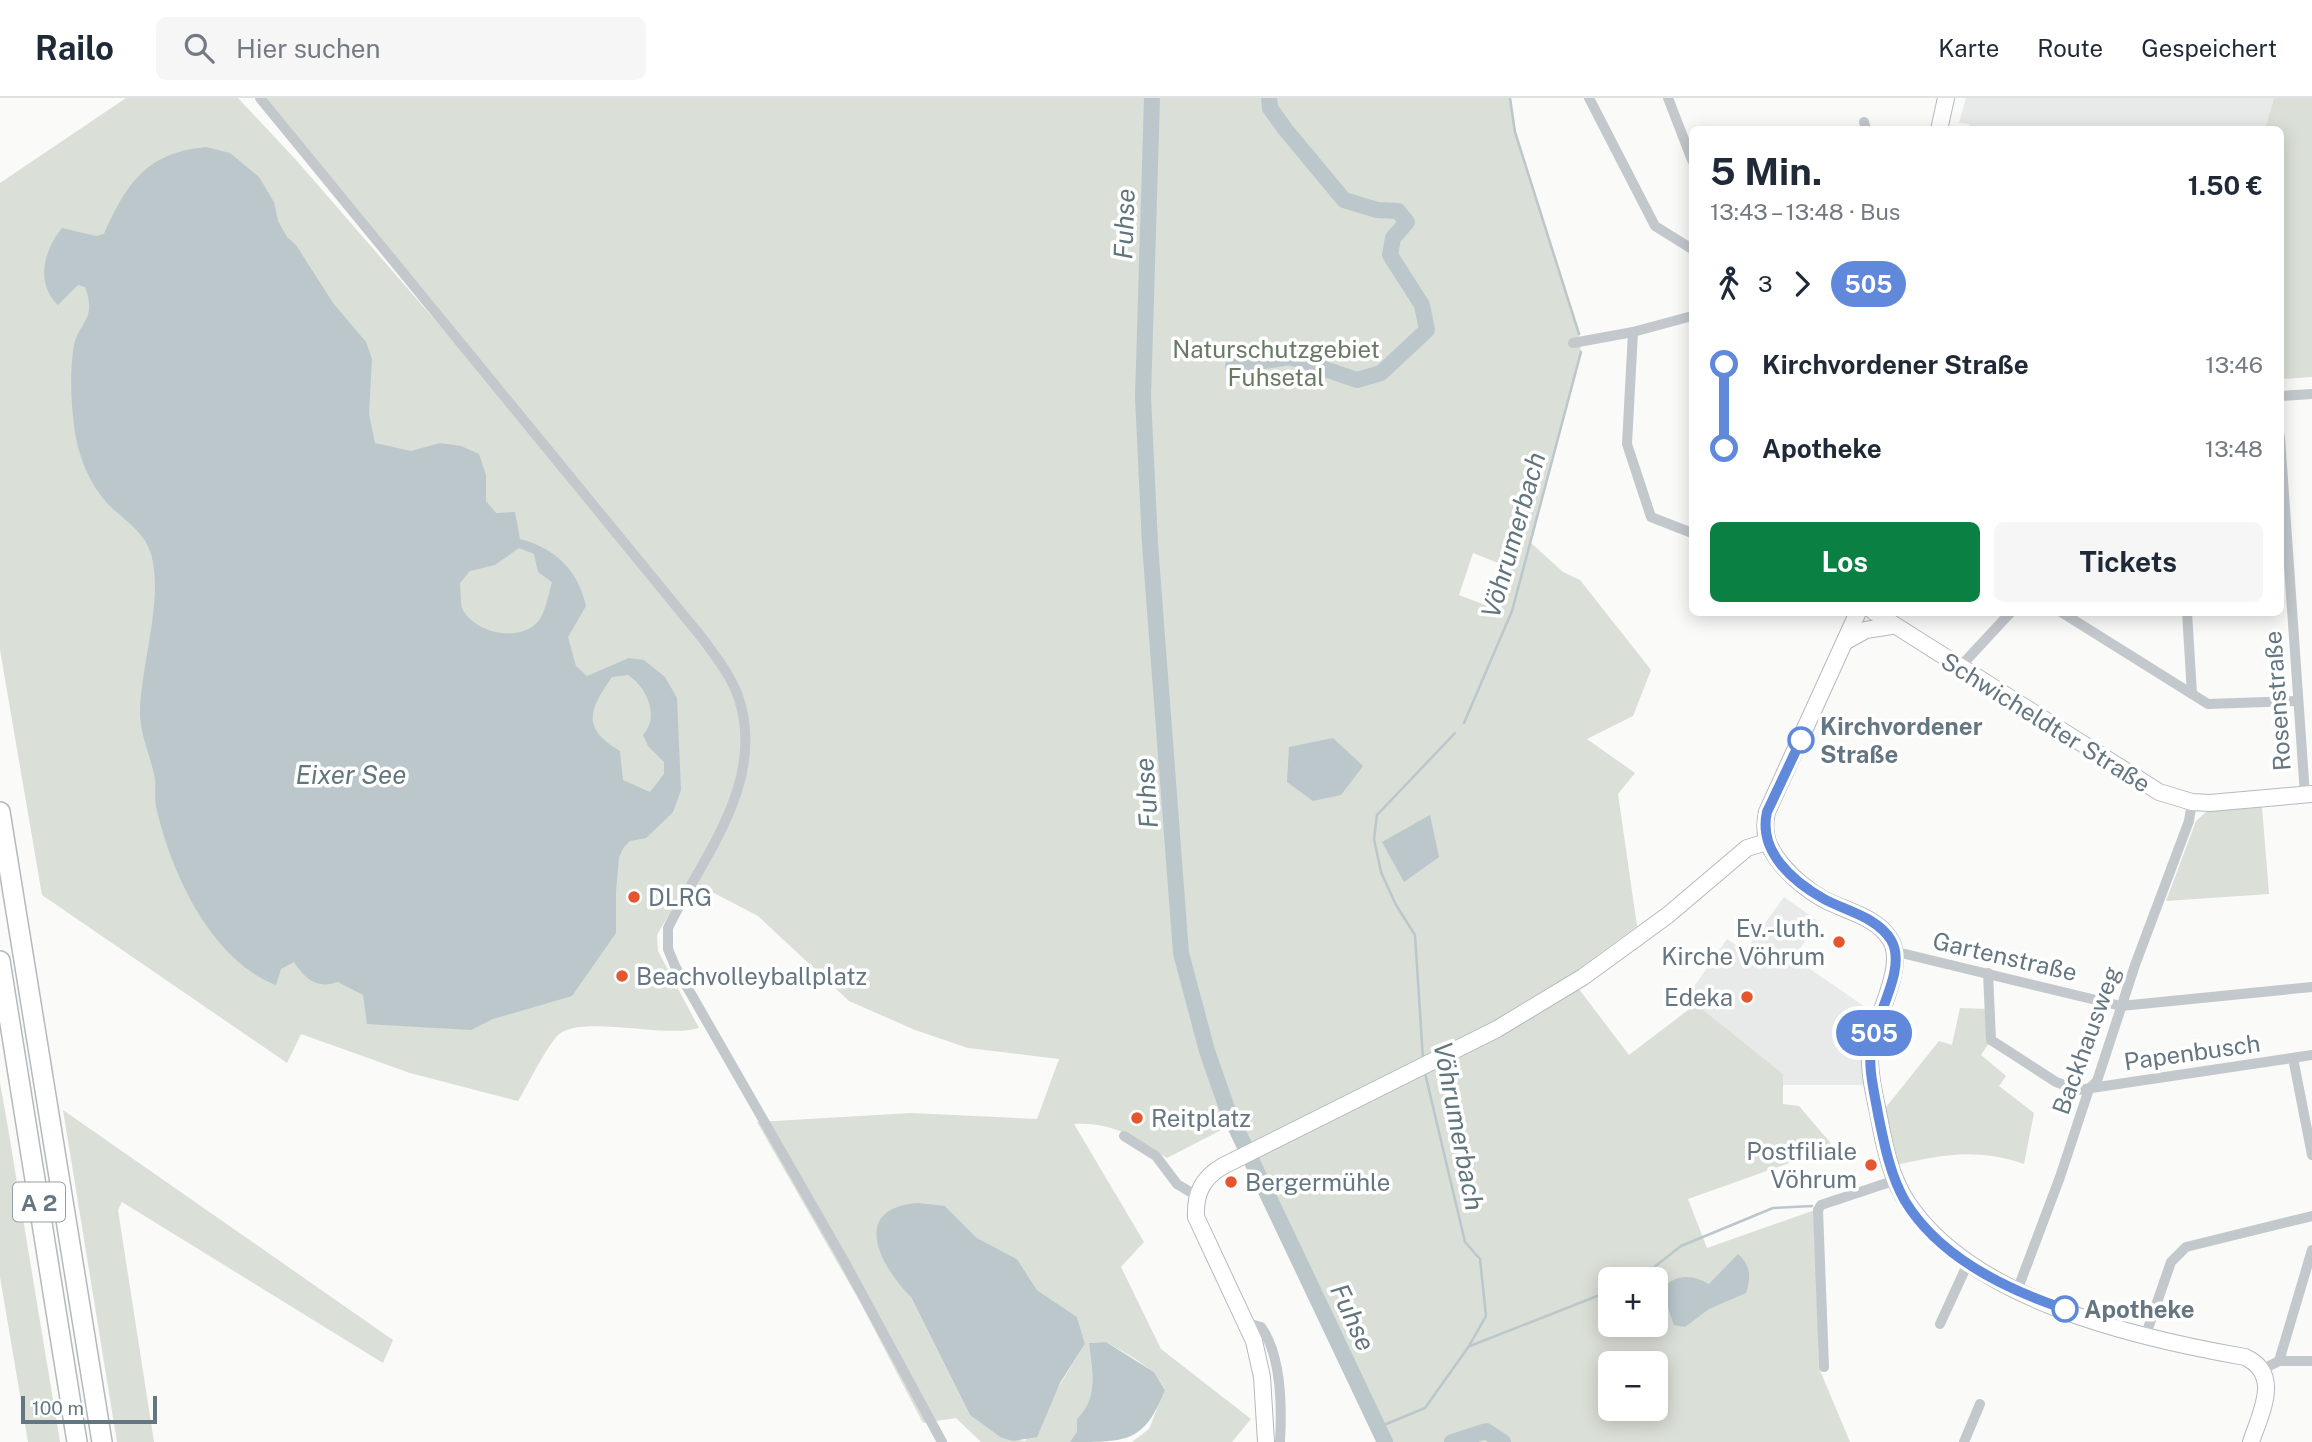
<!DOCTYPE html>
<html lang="de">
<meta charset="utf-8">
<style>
:root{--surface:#fff;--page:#f6f6f7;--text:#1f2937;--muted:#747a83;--line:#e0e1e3;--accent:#0b8043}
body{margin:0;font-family:"Public Sans",sans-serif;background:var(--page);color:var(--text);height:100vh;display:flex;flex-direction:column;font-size:26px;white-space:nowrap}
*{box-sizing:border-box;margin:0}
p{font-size:23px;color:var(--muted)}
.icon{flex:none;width:38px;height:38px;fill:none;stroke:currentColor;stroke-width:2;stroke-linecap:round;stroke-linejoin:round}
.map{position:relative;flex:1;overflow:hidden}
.side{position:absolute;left:1689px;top:28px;width:595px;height:490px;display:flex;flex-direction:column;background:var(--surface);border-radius:10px;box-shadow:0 4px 18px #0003}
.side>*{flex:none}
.badge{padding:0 14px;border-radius:23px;font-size:24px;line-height:46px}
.controls{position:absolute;left:1598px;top:1169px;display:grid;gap:14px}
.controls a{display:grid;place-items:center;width:70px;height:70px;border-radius:10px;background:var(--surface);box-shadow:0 4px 18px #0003;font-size:35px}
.scale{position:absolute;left:21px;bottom:18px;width:136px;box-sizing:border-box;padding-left:7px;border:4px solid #657683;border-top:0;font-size:19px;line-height:24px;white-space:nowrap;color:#657683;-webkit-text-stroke:5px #fff;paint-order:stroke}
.map>.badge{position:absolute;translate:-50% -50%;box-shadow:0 0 0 4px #fff}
.legs{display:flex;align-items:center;gap:10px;height:77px;padding:0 21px;font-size:23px}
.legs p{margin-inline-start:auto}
.head{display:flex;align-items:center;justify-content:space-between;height:119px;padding:0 21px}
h1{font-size:38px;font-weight:700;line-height:52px}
.cta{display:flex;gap:14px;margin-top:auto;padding:14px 21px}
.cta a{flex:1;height:80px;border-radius:10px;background:var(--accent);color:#fff;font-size:28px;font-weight:700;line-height:80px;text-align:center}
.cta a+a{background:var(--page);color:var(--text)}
ul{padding:0 21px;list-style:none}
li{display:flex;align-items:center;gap:24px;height:84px;font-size:26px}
li i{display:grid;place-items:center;width:10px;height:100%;margin:0 9px;background:currentColor}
li i::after{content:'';width:18px;height:18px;margin:-9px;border:5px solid;border-radius:50%;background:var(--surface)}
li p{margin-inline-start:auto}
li:first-child i{background:linear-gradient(#0000 50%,currentColor 0)}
li:last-child i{background:linear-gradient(currentColor 50%,#0000 0)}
header{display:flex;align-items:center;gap:42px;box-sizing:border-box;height:98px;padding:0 35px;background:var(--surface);border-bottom:2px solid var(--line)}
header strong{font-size:33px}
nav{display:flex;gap:38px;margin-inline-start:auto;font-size:24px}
.search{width:490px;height:63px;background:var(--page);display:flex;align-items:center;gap:18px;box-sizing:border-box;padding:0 24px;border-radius:10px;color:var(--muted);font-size:26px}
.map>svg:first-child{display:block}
.built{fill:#e8e9e9}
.green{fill:#dadfd7;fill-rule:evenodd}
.water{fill:#bbc7cb;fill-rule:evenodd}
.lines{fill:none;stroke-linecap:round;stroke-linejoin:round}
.stream{stroke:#bbc7cb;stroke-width:2.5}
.river{stroke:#bbc7cb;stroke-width:16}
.secondary-casing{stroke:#b3babf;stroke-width:18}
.highway-casing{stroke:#b4b9bd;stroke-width:22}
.street{stroke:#c3c8cc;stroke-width:10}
.secondary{stroke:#fff;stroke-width:16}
.highway{stroke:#fff;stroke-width:19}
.line-1-casing{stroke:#fff;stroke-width:16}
.line-1{stroke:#6089dc;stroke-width:10}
.stop-1-dot{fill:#fff;stroke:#6089dc;stroke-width:3.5}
.poi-dot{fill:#e4572e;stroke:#fff;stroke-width:2.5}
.labels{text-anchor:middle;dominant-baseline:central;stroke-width:7;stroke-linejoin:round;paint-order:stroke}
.shield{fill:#fff;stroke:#939fa8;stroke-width:2}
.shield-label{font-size:23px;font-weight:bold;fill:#657683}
.park-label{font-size:24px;fill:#687a64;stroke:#fff}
.street-label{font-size:24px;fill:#657683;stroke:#fff}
.stop-label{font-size:24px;font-weight:bold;fill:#657683;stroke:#fff;text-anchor:start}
.poi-label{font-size:24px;fill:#657683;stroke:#fff;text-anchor:start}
.water-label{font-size:26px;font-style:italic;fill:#60757c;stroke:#fff}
</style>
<header>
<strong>Railo</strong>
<div class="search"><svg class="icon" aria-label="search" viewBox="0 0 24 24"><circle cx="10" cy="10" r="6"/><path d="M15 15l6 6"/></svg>Hier suchen</div>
<nav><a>Karte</a><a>Route</a><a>Gespeichert</a></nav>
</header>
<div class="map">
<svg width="2312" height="1344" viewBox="0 0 2312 1344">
<rect width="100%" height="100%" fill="#fafaf8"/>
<g class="built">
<path d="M1966,0H2274L2265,31L1968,32L1969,26L1959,25Z"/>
<path d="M1784,799L1818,823L1794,860L1874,915L1865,954L1863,987H1783V976L1696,906L1689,896L1727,841L1745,853Z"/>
</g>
<g class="green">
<path d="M126,0H238L297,63L468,260L266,0H1510L1515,34L1579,236L1581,254L1531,445L1563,474L1580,482L1651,572L1633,618L1587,641L1635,675L1618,696L1637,828L1569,878L1629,957L1696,906L1783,976V1006L1799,1008L1834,1049L1688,1101L1707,1150L1815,1112L1819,1270L1850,1344H1374L1387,1339L1221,987L1183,849L1179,848L1214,988L1231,1027L1167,1060C1140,1040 1109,1023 1074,1026L1144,1144L1121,1169L1161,1251L1251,1321L1232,1344H1132L1149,1331L1165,1291L1154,1274L1134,1260L1106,1244L1089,1245C1092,1274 1099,1299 1077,1321L1078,1334L1070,1344H981L956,1320L923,1325L860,1204L757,1024L911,1015L1037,1021L1059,961L968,950L915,932L849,903L758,818L689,782L657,837L658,853L699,930C665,941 579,915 557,938C542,956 530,983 518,1003L410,975L301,936L287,965L42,797L0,552V85ZM1473,455L1511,470L1496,511L1459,497ZM945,1108L977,1140L1017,1161L1037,1192L1077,1219L1085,1246L1025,1343L1000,1339L970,1317L911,1199ZM1610,1181H1656V1227H1610ZM1610,1265H1656V1311H1610Z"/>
<path d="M2274,0H2312V279L2280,281V32L2265,31Z"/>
<path d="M2262,709L2269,796L2166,803L2196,723L2206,714Z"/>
<path d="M1960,910L1990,911L1991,942L1981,957L2006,978L1999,988L2034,1015L2024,1066C1975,1049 1941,1057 1891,1068L1879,1018L1939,943L1952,947Z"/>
<path d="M0,985L7,1024L60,1344H28L0,1179Z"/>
<path d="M63,1012L393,1242L383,1265L122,1104L118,1112L154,1344H117Z"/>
</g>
<g class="water">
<path d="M206,49L230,55L259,79L274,104L278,123L287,139L296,147L333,205L366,244L372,261L369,316L375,345L411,353L440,345L461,348L479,356L486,377V403L496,415L515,414L520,441C555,450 578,472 586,508L568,539L576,568L587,578L629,560L644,562L665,579L677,600L681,692L673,714L665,722L646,740L630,743L624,749L619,759L616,794V835L572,898L493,921L471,932L367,926L363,897L338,884C317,891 306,882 294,864L281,871L276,887C211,862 172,776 157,713C154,703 156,692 155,681C151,658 140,638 140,614C141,566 164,501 151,456C144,433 126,424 110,408C90,388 77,356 74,327C71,303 70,277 73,253C77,223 98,224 85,189L78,187L58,207C35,185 44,152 62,130L96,138L104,136C127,85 146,55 206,49ZM519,450L534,456L538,474L552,484C549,495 546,511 540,521C523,545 477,537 463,512C460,506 461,493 460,485L470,473L495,467ZM628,577C647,589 660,619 643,637L648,648L664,664V676L650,694L623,682L620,653C581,630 589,612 612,579Z"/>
<path d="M1333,640L1363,668L1341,697L1313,703L1287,684L1289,649Z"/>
<path d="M1430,717L1439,759L1404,784L1382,744Z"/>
<path d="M918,1105L945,1108L977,1140L1017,1161L1037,1192L1077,1219L1085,1246L1060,1285L1037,1339L1013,1343L1000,1339L970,1317L911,1199C880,1168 849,1110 918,1105Z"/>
<path d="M1738,1156C1751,1167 1751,1179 1746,1195L1709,1211L1685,1229L1674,1227L1667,1207L1666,1187C1680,1175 1695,1178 1709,1186Z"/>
<path d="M1106,1244L1154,1274L1165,1292C1144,1344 1129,1344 1070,1344L1077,1334V1321C1099,1299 1092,1274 1089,1245Z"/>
</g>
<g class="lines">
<g class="stream">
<path d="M1510,0L1515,34L1579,236"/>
<path d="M1464,625L1512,513L1581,254"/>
<path d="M1423,961L1415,837L1396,807L1381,774L1374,741L1377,717L1455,635"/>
<path d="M1639,1181L1681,1148L1773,1110L1812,1108"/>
<path d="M1470,1248L1610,1193"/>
<path d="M1379,1329L1425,1310L1469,1248L1486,1218L1480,1161L1465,1144L1425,975"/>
</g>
<g class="river">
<path d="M1152,0L1143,299L1150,446L1181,855L1207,953L1228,1013L1385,1344"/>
<path d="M1233,268L1290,259L1357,282L1381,275L1427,232L1422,207L1390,157L1393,140L1407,124L1398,113L1377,112L1344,102L1285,31L1270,10L1269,0"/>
<path d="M1452,1344L1486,1333L1503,1344"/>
</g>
<g class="secondary-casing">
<g id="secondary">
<path d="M1939,32L1946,0"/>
<path d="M1858,514L1767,714C1762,736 1768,750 1782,767C1794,781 1807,792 1823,801C1845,813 1876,818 1890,841C1908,869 1872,922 1870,957C1869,977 1875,999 1879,1019C1884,1047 1891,1080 1907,1104C1971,1202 2136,1240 2245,1259C2282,1276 2261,1314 2251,1344"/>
<path d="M1874,514L2159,694L2192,704L2210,705L2312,696"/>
<path d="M1846,543L1866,532L1891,528"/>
<path d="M1266,1344L1262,1279L1254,1243L1196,1119C1195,1096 1202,1080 1223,1068L1497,931L1583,879L1668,817L1747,750L1767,744"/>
</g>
</g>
<g class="highway-casing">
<g id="highway">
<path d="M0,714L102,1344"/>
<path d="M0,863L77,1344"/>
</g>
</g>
<g class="street">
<path d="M260,0L703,541C716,559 732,579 739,601C766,685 703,758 668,830V851L675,868L843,1161L942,1344"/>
<path d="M1589,0L1655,128L1692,151"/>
<path d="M1668,0L1692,62"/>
<path d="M1864,24L1866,32"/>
<path d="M1692,218L1633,234L1627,346L1651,419L1692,435"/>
<path d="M1573,245L1633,234"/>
<path d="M2280,298L2312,296"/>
<path d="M2280,339L2305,697"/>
<path d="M2061,514L2208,606L2296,603"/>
<path d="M2187,514L2192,596"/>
<path d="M1959,570L2011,514"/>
<path d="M1897,854L2121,908L2312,889"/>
<path d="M1988,875L1991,942L2056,984L2078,992L2312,957"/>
<path d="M2293,960L2312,1057"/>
<path d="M1124,1038L1156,1058L1177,1086L1197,1098"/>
<path d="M2017,1193L2060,1079L2089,991L2097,983L2135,867L2189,723L2192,704"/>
<path d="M1247,1225L1261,1229C1282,1258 1282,1309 1280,1344"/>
<path d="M1940,1226L1968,1165"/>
<path d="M2145,1239L2171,1164L2186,1149L2312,1118"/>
<path d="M2279,1263L2312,1152"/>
<path d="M1824,1269L1818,1112L1821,1107L1896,1082"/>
<path d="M2263,1271L2279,1263H2312"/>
<path d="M1964,1344L1980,1306"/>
</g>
<use href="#secondary" class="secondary"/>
<use href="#highway" class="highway"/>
</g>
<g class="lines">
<g class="line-1-casing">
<path id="line-1" d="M1801,642L1767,714C1758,753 1792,783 1824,801C1846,813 1877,819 1891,842C1907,869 1878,913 1872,943C1867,968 1874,992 1878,1016C1884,1045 1890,1077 1905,1103C1939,1159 2005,1191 2065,1211"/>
</g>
<use href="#line-1" class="line-1"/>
</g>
<g class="stop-1-dot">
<circle cx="1801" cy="642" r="12"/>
<circle cx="2065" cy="1211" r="12"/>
</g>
<g class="poi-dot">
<circle cx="634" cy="799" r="7"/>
<circle cx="1839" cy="844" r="7"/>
<circle cx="622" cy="878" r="7"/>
<circle cx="1747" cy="899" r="7"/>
<circle cx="1137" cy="1020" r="7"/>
<circle cx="1871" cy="1067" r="7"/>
<circle cx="1231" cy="1084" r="7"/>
</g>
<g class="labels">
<rect class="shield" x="13" y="1084.5" width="52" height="39" rx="5"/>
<g class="shield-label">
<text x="39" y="1104">A 2</text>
</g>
<g class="park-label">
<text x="1276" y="251">Naturschutzgebiet<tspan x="1276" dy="28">Fuhsetal</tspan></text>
</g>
<g class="street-label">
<text transform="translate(2277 603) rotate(-94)">Rosenstraße</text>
<text transform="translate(2046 624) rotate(32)">Schwicheldter Straße</text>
<text transform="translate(2005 858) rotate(13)">Gartenstraße</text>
<text transform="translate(2086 942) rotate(-70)">Backhausweg</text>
<text transform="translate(2192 954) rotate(-8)">Papenbusch</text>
</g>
<g class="stop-label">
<text x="1820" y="628">Kirchvordener<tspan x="1820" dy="28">Straße</tspan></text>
<text x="2084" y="1211">Apotheke</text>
</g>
<g class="poi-label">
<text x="648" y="799">DLRG</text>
<text x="1825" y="830" text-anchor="end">Ev.-luth.<tspan x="1825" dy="28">Kirche Vöhrum</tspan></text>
<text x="636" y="878">Beachvolleyballplatz</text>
<text x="1733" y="899" text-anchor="end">Edeka</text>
<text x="1151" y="1020">Reitplatz</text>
<text x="1857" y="1053" text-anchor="end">Postfiliale<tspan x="1857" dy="28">Vöhrum</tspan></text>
<text x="1245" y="1084">Bergermühle</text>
</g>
<g class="water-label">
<text transform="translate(1124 126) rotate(-88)">Fuhse</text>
<text transform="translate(1513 437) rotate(-74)">Vöhrumerbach</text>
<text x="351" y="676">Eixer See</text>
<text transform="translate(1146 695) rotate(-94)">Fuhse</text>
<text transform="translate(1459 1028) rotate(79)">Vöhrumerbach</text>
<text transform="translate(1353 1219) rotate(65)">Fuhse</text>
</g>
</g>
</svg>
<div class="controls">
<a>+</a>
<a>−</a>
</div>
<div class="scale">100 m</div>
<b class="badge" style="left:1874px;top:935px;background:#6089dc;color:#fff">505</b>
<section class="side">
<div class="head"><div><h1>5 Min.</h1><p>13:43 – 13:48 · Bus</p></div><b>1.50 €</b></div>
<div class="legs"><svg class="icon" aria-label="walk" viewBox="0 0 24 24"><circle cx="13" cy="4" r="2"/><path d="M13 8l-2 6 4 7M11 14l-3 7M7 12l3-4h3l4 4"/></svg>3<svg class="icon" aria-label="forward" viewBox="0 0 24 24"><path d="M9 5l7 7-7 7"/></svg><b class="badge" style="background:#6089dc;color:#fff">505</b></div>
<ul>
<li><i style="color:#6089dc"></i><b>Kirchvordener Straße</b><p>13:46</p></li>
<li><i style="color:#6089dc"></i><b>Apotheke</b><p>13:48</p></li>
</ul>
<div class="cta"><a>Los</a><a>Tickets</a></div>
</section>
</div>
